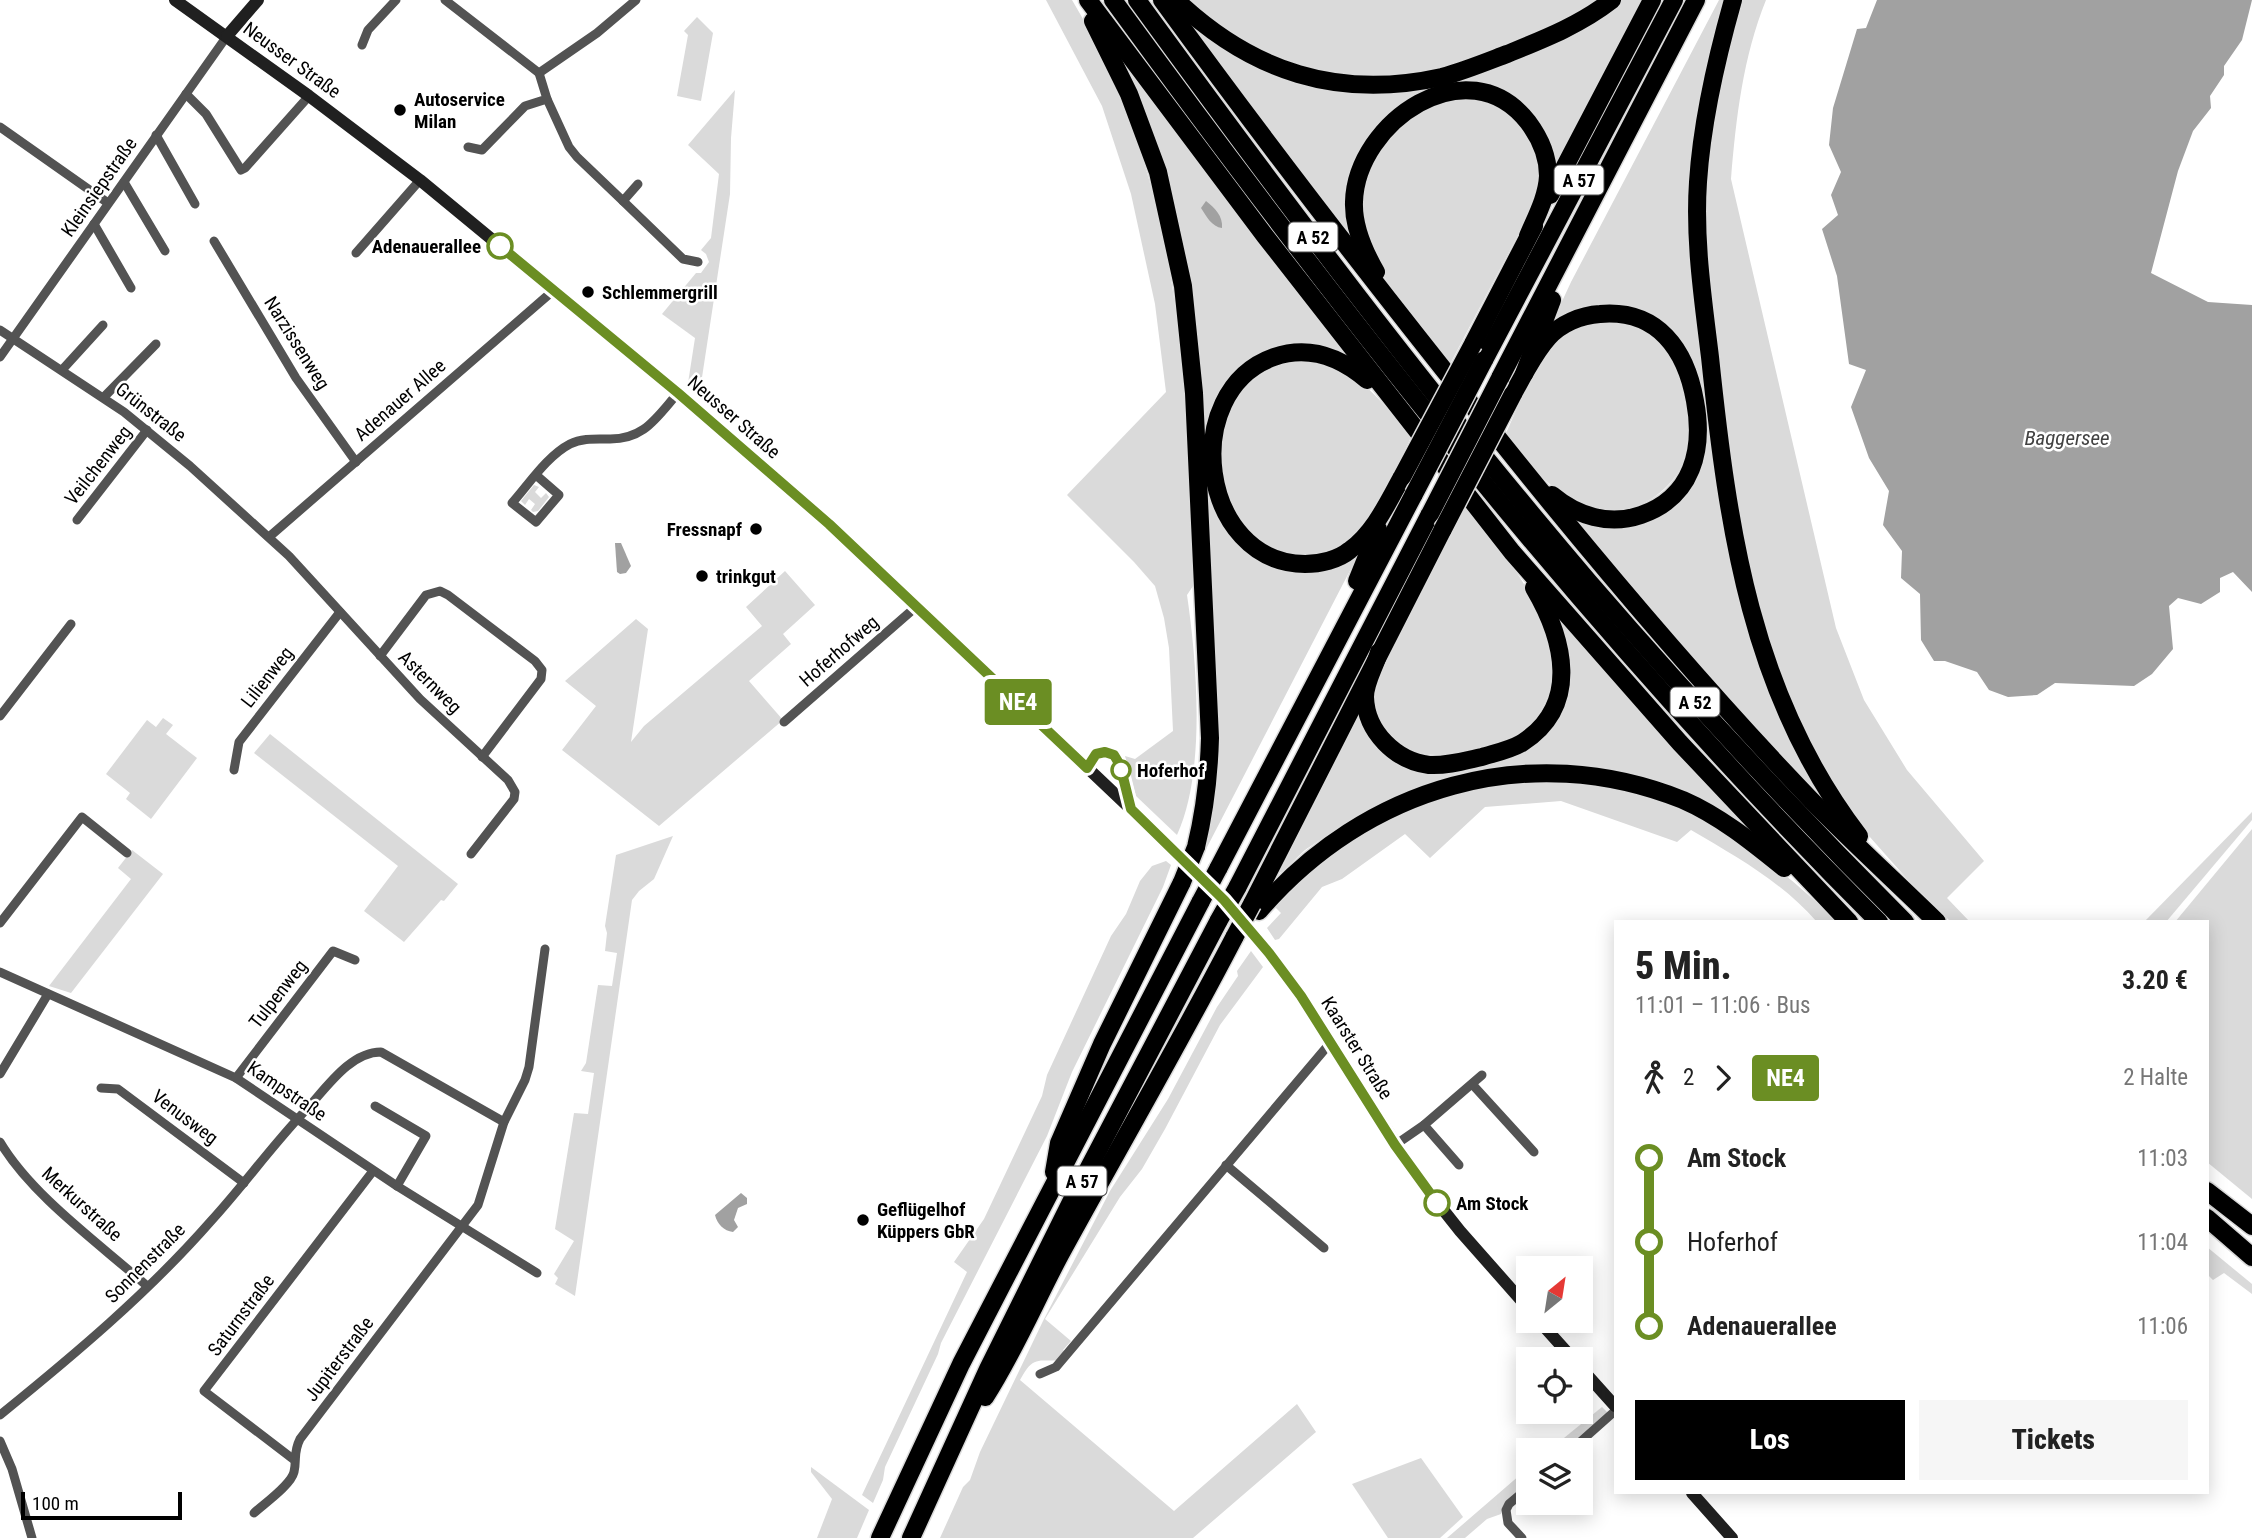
<!DOCTYPE html>
<html lang="de">
<meta charset="utf-8">
<style>
:root{--surface:#fff;--page:#f6f6f6;--text:#222;--muted:#767676;--accent:#000}
body{margin:0;font-family:"Roboto Condensed",sans-serif;background:var(--page);color:var(--text);height:100vh;display:flex;flex-direction:column;font-size:26px;white-space:nowrap}
*{box-sizing:border-box;margin:0}
p{font-size:23px;color:var(--muted)}
.icon{flex:none;width:38px;height:38px;fill:none;stroke:currentColor;stroke-width:2;stroke-linecap:round;stroke-linejoin:round}
.map{position:relative;flex:1;overflow:hidden}
.side{position:absolute;left:1614px;top:920px;width:595px;height:574px;display:flex;flex-direction:column;background:var(--surface);border-radius:0px;box-shadow:0 4px 18px #0003}
.side>*{flex:none}
.badge{padding:0 14px;border-radius:5px;font-size:24px;line-height:46px}
.needle{width:46px;rotate:30deg}
.buttons{position:absolute;left:1516px;top:1256px;display:grid;gap:14px}
.buttons a{display:grid;place-items:center;width:77px;height:77px;border-radius:0px;background:var(--surface);box-shadow:0 4px 18px #0003;font-size:35px}
.scale{position:absolute;left:21px;bottom:18px;width:161px;box-sizing:border-box;padding-left:7px;border:4px solid #000;border-top:0;font-size:19px;line-height:24px;white-space:nowrap;color:#000;-webkit-text-stroke:5px #fff;paint-order:stroke}
.map>.badge{position:absolute;translate:-50% -50%;box-shadow:0 0 0 4px #fff}
.legs{display:flex;align-items:center;gap:10px;height:77px;padding:0 21px;font-size:23px}
.legs p{margin-inline-start:auto}
.headline{display:flex;align-items:center;justify-content:space-between;height:119px;padding:0 21px}
h1{font-size:38px;font-weight:800;line-height:52px}
.primary-button{display:flex;gap:14px;margin-top:auto;padding:14px 21px}
.primary-button a{flex:1;height:80px;border-radius:0px;background:var(--accent);color:#fff;font-size:28px;font-weight:800;line-height:80px;text-align:center}
.primary-button a+a{background:var(--page);color:var(--text)}
ul{padding:0 21px;list-style:none}
li{display:flex;align-items:center;gap:24px;height:84px;font-size:26px}
li i{display:grid;place-items:center;width:10px;height:100%;margin:0 9px;background:currentColor}
li i::after{content:'';width:18px;height:18px;margin:-9px;border:5px solid;border-radius:50%;background:var(--surface)}
li p{margin-inline-start:auto}
li:first-child i{background:linear-gradient(#0000 50%,currentColor 0)}
li:last-child i{background:linear-gradient(currentColor 50%,#0000 0)}
.map>svg:first-child{display:block}
.green{fill:#dadada}
.water{fill:#a1a1a1}
.lines{fill:none;stroke-linecap:round;stroke-linejoin:round}
.highway-casing{stroke:#dbdbdb;stroke-width:21}
.street{stroke:#535353;stroke-width:9}
.secondary{stroke:#202020;stroke-width:12}
.highway{stroke:#000;stroke-width:18}
.highway-bridge-casing{stroke:#dbdbdb;stroke-width:21;stroke-linecap:butt}
.highway-bridge{stroke:#000;stroke-width:18}
.line-1-casing{stroke:#fff;stroke-width:16}
.line-1{stroke:#6b8e23;stroke-width:10}
.poi-dot{fill:#000;stroke:#fff;stroke-width:2.5}
.stop-1-dot{fill:#fff;stroke:#6b8e23;stroke-width:3.5}
.labels{text-anchor:middle;dominant-baseline:central;stroke-width:5;stroke-linejoin:round;paint-order:stroke}
.shield{fill:#fff;stroke:#4c4c4c;stroke-width:2}
.shield-label{font-size:18px;font-weight:bold;fill:#000}
.street-label{font-size:19px;fill:#000;stroke:#fff}
.poi-label{font-size:19px;font-weight:bold;fill:#000;stroke:#fff;text-anchor:start}
.stop-label{font-size:19px;font-weight:bold;fill:#000;stroke:#fff;text-anchor:start}
.water-label{font-size:21px;font-style:italic;fill:#424242;stroke:#fff}
</style>
<div class="map">
<svg width="2252" height="1538" viewBox="0 0 2252 1538">
<rect width="100%" height="100%" fill="#fff"/>
<g class="green">
<path d="M1046,0H1072C1183,185 1187,378 1193,586L1187,595C1197,663 1206,772 1177,835L1136,796L1125,756L1135,759L1173,731L1169,648L1164,618L1155,586L1134,562L1067,495L1166,392L1155,304L1131,194L1102,106Z"/>
<path d="M1186,0H1599C1569,20 1537,34 1503,47C1424,78 1356,89 1275,57C1266,53 1255,50 1246,45C1224,33 1205,15 1186,0Z"/>
<path d="M1620,0H1642L1554,173L1543,133L1468,85L1371,137L1353,236L1348,238L1190,26L1192,24L1263,66L1413,86Z"/>
<path d="M1719,0H1725L1709,56L1703,89L1694,186L1741,591L1832,808C1743,716 1659,621 1576,524L1578,520L1662,511L1704,424L1654,320L1552,323L1571,282Z"/>
<path d="M1738,0H1766C1743,57 1736,118 1731,179L1836,628L1864,700L1907,770L1984,861L1947,898L1970,922H1951L1908,880L1869,836L1838,794L1787,697L1755,597L1738,510L1724,412L1713,311L1705,215L1711,121Z"/>
<path d="M697,17L713,33L701,101L677,96L688,35L684,31Z"/>
<path d="M1115,50L1342,351L1339,354L1245,367L1207,467L1261,558L1359,553L1203,855L1199,854L1210,803L1193,331Z"/>
<path d="M735,90L731,138L730,194L699,397L688,383L695,338L662,314L696,273H701L709,262L706,254L701,250L711,238L719,174L688,145Z"/>
<path d="M1450,99C1459,99 1468,98 1477,99C1515,106 1545,146 1539,184C1538,193 1534,202 1531,210L1449,366C1411,319 1344,241 1365,176C1367,169 1372,163 1376,157C1387,140 1401,121 1420,111C1429,105 1440,102 1450,99Z"/>
<path d="M1620,322C1651,330 1679,352 1686,385C1688,395 1688,407 1689,417C1690,432 1691,446 1685,459C1671,494 1632,518 1594,509C1580,506 1563,495 1552,486C1534,471 1520,451 1506,433C1522,399 1540,343 1577,327C1590,321 1606,322 1620,322Z"/>
<path d="M1297,360C1355,363 1376,395 1411,437C1397,466 1379,513 1357,535C1346,545 1332,550 1318,553C1214,577 1173,385 1297,360Z"/>
<path d="M534,485L539,487L535,492L541,498L546,493L549,497L538,511L533,512L531,510L535,504L529,499L525,505L521,501Z"/>
<path d="M1465,505C1496,545 1533,586 1548,635C1561,676 1548,721 1508,740C1501,744 1491,746 1483,748C1425,766 1367,752 1375,680Z"/>
<path d="M785,571L815,605L783,634L791,644L749,681L783,720L659,826L562,750L596,706L565,681L636,619L648,629L631,742L644,726L762,626L746,607Z"/>
<path d="M1557,617L1662,736L1744,825L1742,828L1586,771L1411,793L1345,823L1305,850L1282,872L1276,874L1298,834L1359,704L1379,749L1473,767L1555,715Z"/>
<path d="M163,718L173,725L166,734L197,758L151,819L126,799L130,793L106,774L147,720L156,727Z"/>
<path d="M270,734L458,884L444,901L441,900L404,942L364,911L398,866L254,753Z"/>
<path d="M1556,782C1578,784 1599,786 1620,790C1706,808 1776,863 1838,922H1817C1782,882 1737,857 1691,830L1677,842L1561,801L1485,807L1430,858L1405,834L1342,879L1322,887L1279,939L1275,940L1267,928L1281,913L1274,906C1331,840 1412,800 1497,786C1516,783 1537,783 1556,782Z"/>
<path d="M2252,812V820L2166,922H2144Z"/>
<path d="M2252,829V1199L2207,1162V922H2175Z"/>
<path d="M673,836L654,879L639,891L632,900L575,1296L555,1284L558,1278L554,1274L574,1241L555,1229L574,1113L588,1114L594,1073L581,1071L586,1063L598,985L612,986L617,953L605,951L607,933L605,926L616,855Z"/>
<path d="M132,850L163,874L71,993L49,986L131,879L118,868Z"/>
<path d="M1166,861L1171,865L1163,887L1072,1072L1047,1136L941,1343L938,1354L885,1467L883,1480L873,1503L862,1495L967,1272L954,1262L984,1219L1042,1096L1047,1075L1111,936L1126,914L1140,881L1152,866Z"/>
<path d="M1251,951L1263,967L1220,1025L1165,1129L1142,1169L1120,1197L1045,1319L1071,1341L1063,1350L1067,1353L1062,1360C1036,1362 1034,1355 1020,1380L1174,1511L1297,1404L1316,1432L1193,1538H940L963,1487L970,1480L980,1452L1043,1321L1110,1191L1168,1099L1217,1007L1238,976L1237,971Z"/>
<path d="M2207,1247L2252,1284V1294L2224,1273L2213,1280L2207,1274Z"/>
<path d="M1602,1407L1608,1413L1564,1451H1548Z"/>
<path d="M1421,1458L1463,1517L1440,1538H1388L1352,1484Z"/>
<path d="M811,1467L869,1510L857,1538H817L832,1499L811,1472Z"/>
<path d="M1528,1468V1482L1503,1506L1501,1514L1487,1519L1465,1538H1447Z"/>
</g>
<g class="water">
<path d="M1877,0H2252L2242,40L2224,66V75L2210,96L2211,108L2193,131L2178,171L2151,273L2208,302L2252,305V592L2233,572L2220,578V592L2201,604L2178,598L2169,606L2173,649L2152,674L2134,686L2055,683L2037,695L2008,697L1989,690L1977,672L1945,661H1934L1921,640L1920,594L1901,578L1902,551L1883,525L1889,491L1869,458L1851,407L1866,370L1849,364L1837,276L1822,229L1838,215L1831,195L1841,172L1829,145L1833,108L1857,29L1866,28Z"/>
<path d="M1206,201C1215,208 1223,216 1222,228C1212,227 1206,216 1201,208Z"/>
<path d="M615,543H621L631,566L626,573L620,574L617,572Z"/>
<path d="M741,1193L747,1198V1204L738,1208L734,1220L738,1227L733,1232C724,1231 717,1224 715,1215Z"/>
</g>
<g class="lines">
<g class="highway-casing">
<g id="highway">
<path d="M1088,0L1265,236L1512,552L1680,743L1849,922"/>
<path d="M1113,0C1349,324 1596,639 1879,922"/>
<path d="M1137,0C1281,198 1429,395 1589,582C1690,699 1796,813 1905,922"/>
<path d="M1162,0C1263,139 1368,275 1475,409C1582,544 1692,676 1811,800C1852,842 1895,881 1937,922"/>
<path d="M1176,0C1252,72 1338,100 1442,77C1464,71 1486,62 1507,54C1544,39 1580,25 1612,0"/>
<path d="M1733,0C1716,60 1702,120 1698,182C1694,240 1703,299 1710,357C1728,529 1751,695 1859,836"/>
<path d="M1093,21L1129,94L1158,172L1183,286L1194,393L1210,738C1209,775 1205,810 1196,847"/>
<path d="M1550,195L1652,0"/>
<path d="M1376,272C1364,251 1353,227 1354,202C1356,122 1468,45 1528,122C1540,138 1548,156 1548,176C1547,197 1536,217 1528,236"/>
<path d="M1473,344L1534,226"/>
<path d="M1484,360L1674,0"/>
<path d="M1524,374C1531,362 1538,349 1548,338C1560,324 1581,315 1600,314C1658,309 1686,350 1695,401C1704,449 1693,497 1641,515C1609,526 1577,516 1552,495"/>
<path d="M1500,378L1696,0"/>
<path d="M1367,380C1340,357 1309,345 1274,357C1178,391 1199,563 1305,564C1320,564 1338,560 1350,550C1374,533 1388,502 1402,477"/>
<path d="M1513,394L1524,374L1552,300"/>
<path d="M1357,581L1378,529"/>
<path d="M1379,652C1375,667 1365,682 1365,697C1366,732 1396,761 1429,765C1447,766 1464,761 1482,757C1495,753 1510,750 1522,743C1581,705 1564,639 1534,588"/>
<path d="M1218,869L1414,494"/>
<path d="M1237,888L1430,514"/>
<path d="M1252,904L1443,529"/>
<path d="M1259,911C1365,787 1529,738 1683,800C1720,816 1753,843 1784,868"/>
<path d="M1054,1172L1059,1143L1102,1044L1182,882"/>
<path d="M2207,1191L2252,1226"/>
<path d="M2207,1218L2252,1257"/>
<path d="M985,1397C1014,1352 1035,1302 1060,1255C1118,1149 1179,1044 1235,936"/>
<path d="M880,1538L961,1364L1201,901"/>
<path d="M911,1538L988,1369L1072,1200L1219,920"/>
</g>
</g>
<g class="street">
<path d="M445,0L539,73L597,33L636,0"/>
<path d="M362,45L368,30L396,0"/>
<path d="M186,94L206,114L241,170L245,168L309,96"/>
<path d="M547,99L569,147L577,157L623,201L638,184"/>
<path d="M0,127L108,203"/>
<path d="M156,135L195,204"/>
<path d="M468,147L482,150L525,106L547,99L539,73"/>
<path d="M124,182L165,251"/>
<path d="M623,201L683,259L698,262"/>
<path d="M94,224L131,288"/>
<path d="M214,241L296,378L356,462"/>
<path d="M356,253L420,180"/>
<path d="M0,330L124,412L190,466L289,556L420,699L508,780L515,792L514,799L471,854"/>
<path d="M0,357L227,36"/>
<path d="M62,370L103,325"/>
<path d="M104,397L156,344"/>
<path d="M536,475L559,495L536,522L512,503C529,484 547,456 570,444C582,438 595,439 608,439C644,440 656,418 678,393"/>
<path d="M77,520L147,430"/>
<path d="M269,537L554,290"/>
<path d="M380,656L426,595L440,591L448,595L535,661L542,670L541,679L482,757"/>
<path d="M0,716L71,624"/>
<path d="M784,722L917,606"/>
<path d="M234,770L239,742L340,612"/>
<path d="M0,923L82,817L127,853"/>
<path d="M0,972L236,1078L397,1186L537,1273"/>
<path d="M0,1074L48,994"/>
<path d="M236,1078L333,951L355,960"/>
<path d="M1472,1084L1534,1152"/>
<path d="M101,1088L118,1089L244,1183"/>
<path d="M375,1106L426,1136L397,1186"/>
<path d="M1424,1125L1459,1165"/>
<path d="M0,1142C32,1196 100,1244 147,1286"/>
<path d="M1395,1145L1424,1125L1482,1075"/>
<path d="M1226,1165L1324,1248"/>
<path d="M1040,1374L1056,1367L1331,1042"/>
<path d="M0,1415C74,1355 148,1293 211,1221C243,1186 271,1147 304,1112C325,1090 349,1052 381,1052L504,1122"/>
<path d="M0,1441L12,1469L32,1538"/>
<path d="M1570,1451L1615,1411"/>
<path d="M293,1459L204,1391L373,1171"/>
<path d="M254,1513C265,1503 291,1485 294,1472C297,1458 293,1453 300,1439L478,1205L504,1122L525,1080L529,1067L545,949"/>
<path d="M1522,1538L1508,1523L1506,1510L1509,1504L1528,1488"/>
</g>
<g class="secondary">
<path d="M175,0L309,96L420,180L678,393L829,524L917,606L1175,851L1224,900L1269,953L1301,996L1418,1178L1460,1231L1528,1308"/>
<path d="M227,36L258,0"/>
<path d="M1539,1321L1574,1360"/>
<path d="M1580,1367L1615,1406"/>
<path d="M1692,1493L1732,1538"/>
</g>
<use href="#highway" class="highway"/>
<g class="highway-bridge-casing">
<g id="highway-bridge">
<path d="M1402,477L1473,344"/>
<path d="M1414,494L1484,360"/>
<path d="M1430,514L1500,378"/>
<path d="M1443,529L1513,394"/>
<path d="M1182,882L1196,847"/>
<path d="M1201,901L1218,869"/>
<path d="M1219,920L1237,888"/>
<path d="M1235,936L1252,904"/>
</g>
</g>
<use href="#highway-bridge" class="highway-bridge"/>
</g>
<g class="lines">
<g class="line-1-casing">
<path id="line-1" d="M500,246L678,393L829,524L1087,768L1096,754L1105,752L1114,755L1120,765L1131,809L1224,900L1269,953L1301,996L1395,1145L1437,1203"/>
</g>
<use href="#line-1" class="line-1"/>
</g>
<g class="poi-dot">
<circle cx="400" cy="110" r="7"/>
<circle cx="588" cy="292" r="7"/>
<circle cx="756" cy="529" r="7"/>
<circle cx="702" cy="576" r="7"/>
<circle cx="863" cy="1220" r="7"/>
</g>
<g class="stop-1-dot">
<circle cx="500" cy="246" r="12"/>
<circle cx="1121" cy="770" r="9"/>
<circle cx="1437" cy="1203" r="12"/>
</g>
<g class="labels">
<g class="shield">
<rect x="1554.5" y="165.5" width="49" height="29" rx="5"/>
<rect x="1288.5" y="222.5" width="49" height="29" rx="5"/>
<rect x="1670.5" y="687.5" width="49" height="29" rx="5"/>
<rect x="1057.5" y="1166.5" width="49" height="29" rx="5"/>
</g>
<g class="shield-label">
<text x="1579" y="180">A 57</text>
<text x="1313" y="237">A 52</text>
<text x="1695" y="702">A 52</text>
<text x="1082" y="1181">A 57</text>
</g>
<g class="street-label">
<text transform="translate(292 60) rotate(36)">Neusser Straße</text>
<text transform="translate(99 187) rotate(-55)">Kleinsiepstraße</text>
<text transform="translate(297 343) rotate(58)">Narzissenweg</text>
<text transform="translate(400 400) rotate(-41)">Adenauer Allee</text>
<text transform="translate(151 412) rotate(38)">Grünstraße</text>
<text transform="translate(734 417) rotate(41)">Neusser Straße</text>
<text transform="translate(98 465) rotate(-52)">Veilchenweg</text>
<text transform="translate(839 651) rotate(-41)">Hoferhofweg</text>
<text transform="translate(267 677) rotate(-52)">Lilienweg</text>
<text transform="translate(430 682) rotate(45)">Asternweg</text>
<text transform="translate(278 994) rotate(-52)">Tulpenweg</text>
<text transform="translate(1357 1048) rotate(58)">Kaarster Straße</text>
<text transform="translate(287 1091) rotate(34)">Kampstraße</text>
<text transform="translate(185 1117) rotate(37)">Venusweg</text>
<text transform="translate(82 1204) rotate(42)">Merkurstraße</text>
<text transform="translate(145 1263) rotate(-45)">Sonnenstraße</text>
<text transform="translate(241 1315) rotate(-53)">Saturnstraße</text>
<text transform="translate(339 1359) rotate(-53)">Jupiterstraße</text>
</g>
<g class="poi-label">
<text x="414" y="99">Autoservice<tspan x="414" dy="22">Milan</tspan></text>
<text x="602" y="292">Schlemmergrill</text>
<text x="742" y="529" text-anchor="end">Fressnapf</text>
<text x="716" y="576">trinkgut</text>
<text x="877" y="1209">Geflügelhof<tspan x="877" dy="22">Küppers GbR</tspan></text>
</g>
<g class="stop-label">
<text x="481" y="246" text-anchor="end">Adenauerallee</text>
<text x="1137" y="770">Hoferhof</text>
<text x="1456" y="1203">Am Stock</text>
</g>
<g class="water-label">
<text x="2067" y="438">Baggersee</text>
</g>
</g>
</svg>
<div class="buttons">
<a><svg class="needle" viewBox="-14 -14 28 28"><path d="M0-13l5 13h-10z" fill="#e53935"/><path d="M0 13l5-13h-10z" fill="#767676"/></svg></a>
<a><svg class="icon" aria-label="locate" viewBox="0 0 24 24"><circle cx="12" cy="12" r="6"/><path d="M12 2v4M12 18v4M2 12h4M18 12h4"/></svg></a>
<a><svg class="icon" aria-label="layers" viewBox="0 0 24 24"><path d="M12 4l9 5-9 5-9-5zM3 14l9 5 9-5"/></svg></a>
</div>
<div class="scale">100 m</div>
<b class="badge" style="left:1018px;top:702px;background:#6b8e23;color:#fff">NE4</b>
<section class="side">
<div class="headline"><div><h1>5 Min.</h1><p>11:01 – 11:06 · Bus</p></div><b>3.20 €</b></div>
<div class="legs"><svg class="icon" aria-label="walk" viewBox="0 0 24 24"><circle cx="13" cy="4" r="2"/><path d="M13 8l-2 6 4 7M11 14l-3 7M7 12l3-4h3l4 4"/></svg>2<svg class="icon" aria-label="forward" viewBox="0 0 24 24"><path d="M9 5l7 7-7 7"/></svg><b class="badge" style="background:#6b8e23;color:#fff">NE4</b><p>2 Halte</p></div>
<ul>
<li><i style="color:#6b8e23"></i><b>Am Stock</b><p>11:03</p></li>
<li><i style="color:#6b8e23"></i><span>Hoferhof</span><p>11:04</p></li>
<li><i style="color:#6b8e23"></i><b>Adenauerallee</b><p>11:06</p></li>
</ul>
<div class="primary-button"><a>Los</a><a>Tickets</a></div>
</section>
</div>
